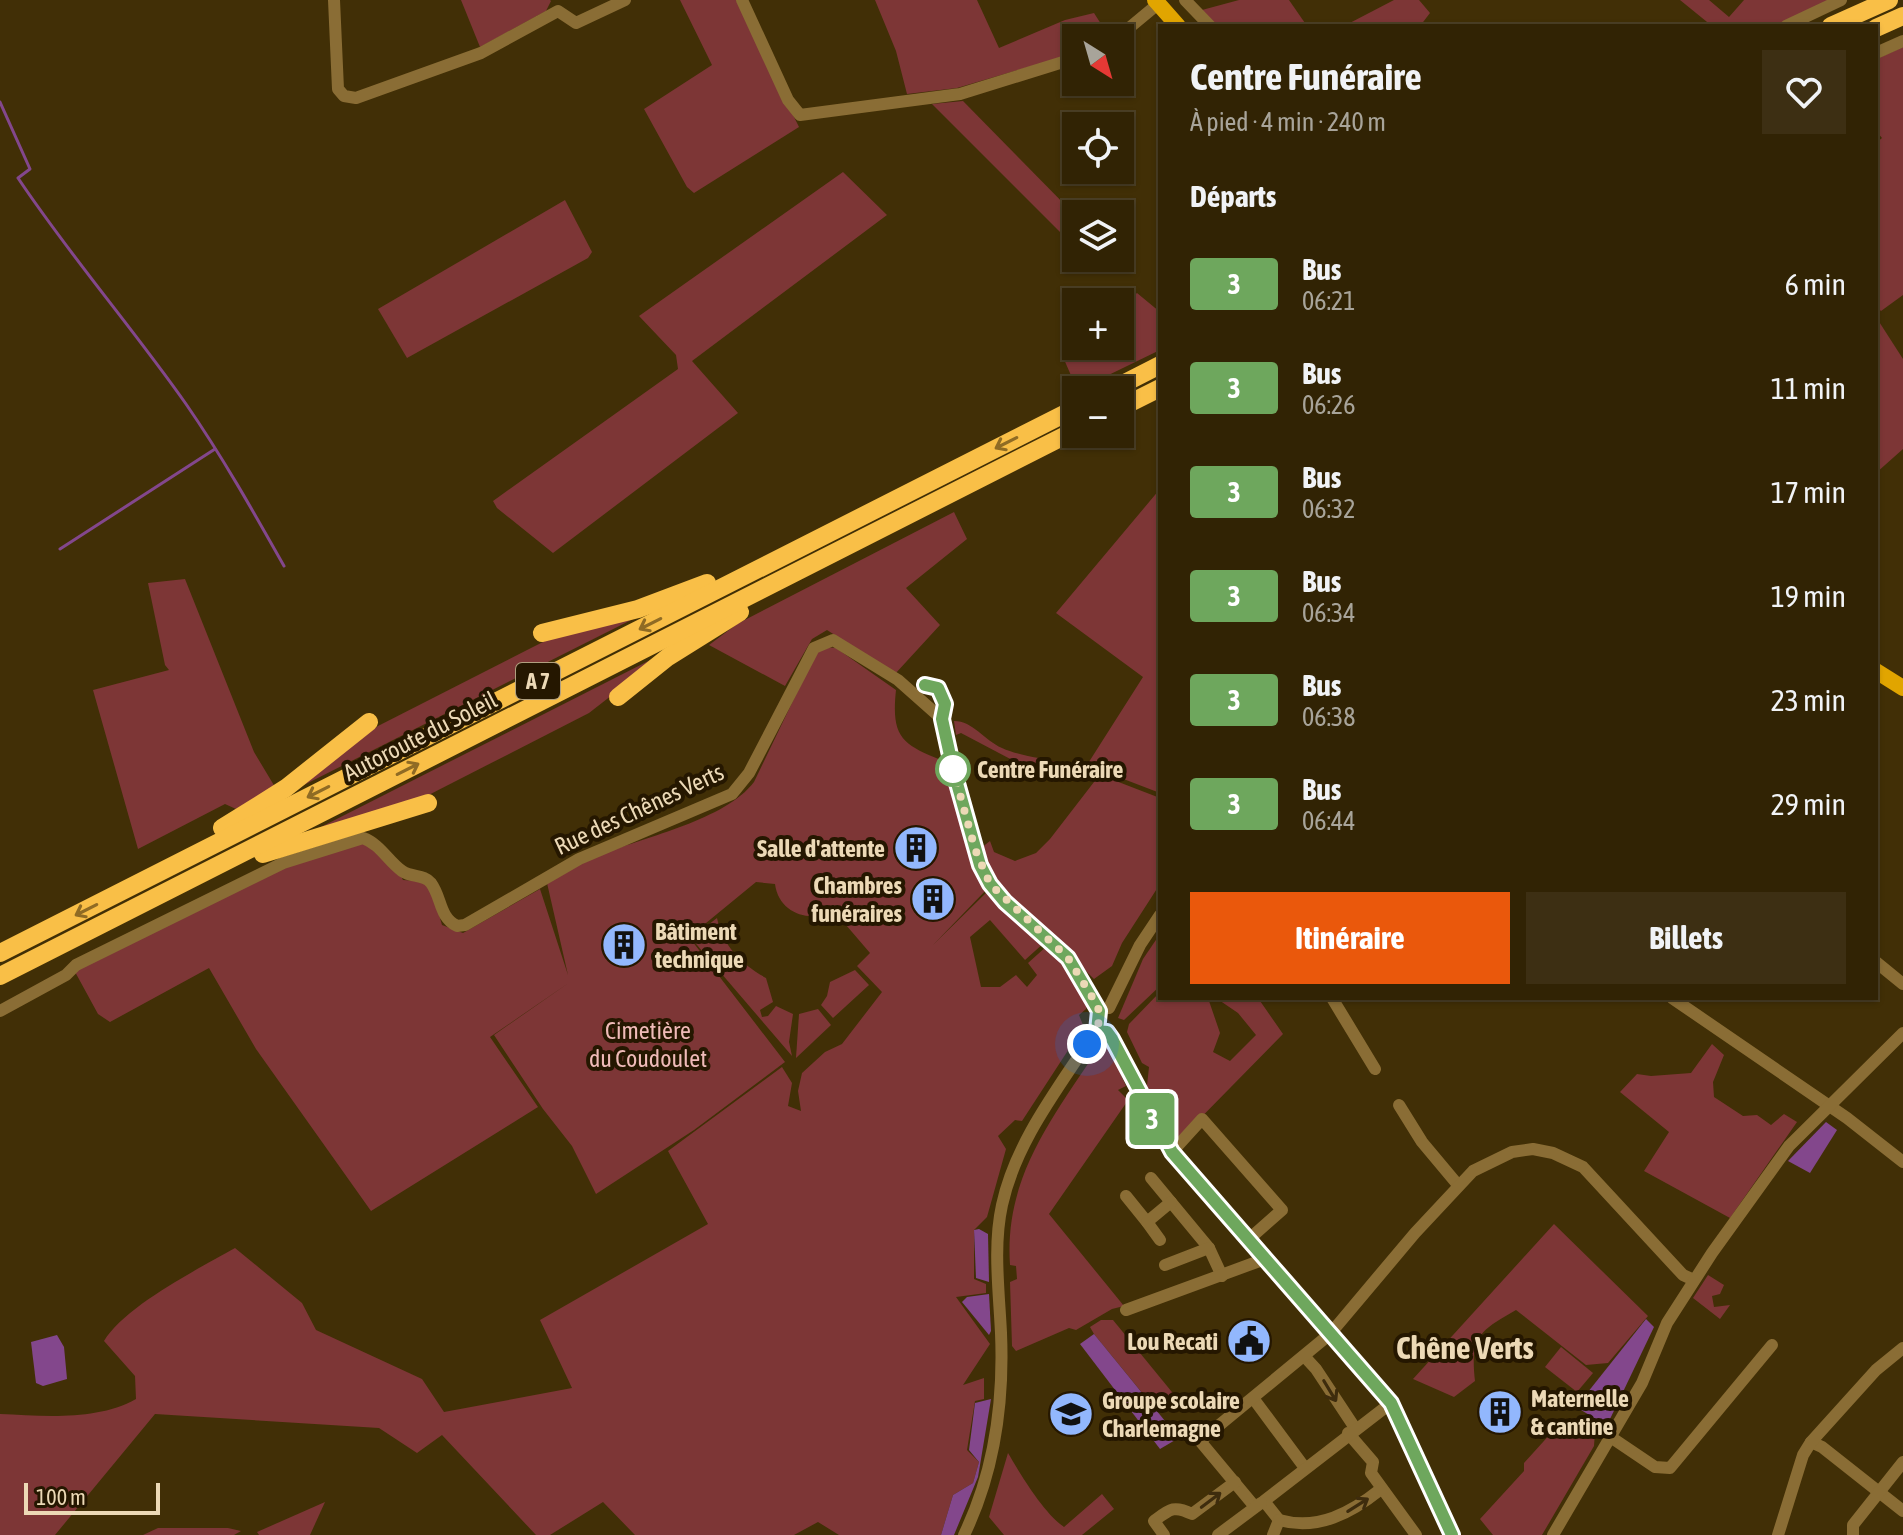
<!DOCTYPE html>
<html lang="fr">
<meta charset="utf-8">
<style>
:root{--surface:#312304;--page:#3d2f13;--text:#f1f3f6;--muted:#a8a49a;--line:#4c4026;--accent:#ea580c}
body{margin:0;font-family:"Asap Condensed",sans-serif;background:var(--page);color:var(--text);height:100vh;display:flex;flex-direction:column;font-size:30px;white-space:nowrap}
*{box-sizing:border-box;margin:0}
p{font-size:26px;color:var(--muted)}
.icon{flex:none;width:44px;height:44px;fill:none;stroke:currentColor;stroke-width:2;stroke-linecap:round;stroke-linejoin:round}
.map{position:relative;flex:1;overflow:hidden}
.sheet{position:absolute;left:1158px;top:24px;width:720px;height:976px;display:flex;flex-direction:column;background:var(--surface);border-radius:0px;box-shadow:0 2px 6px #0004,0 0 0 2px var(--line)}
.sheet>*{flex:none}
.badge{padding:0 16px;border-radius:6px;font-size:28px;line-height:52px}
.needle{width:52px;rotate:143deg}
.fabs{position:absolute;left:1062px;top:24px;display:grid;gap:16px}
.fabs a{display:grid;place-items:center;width:72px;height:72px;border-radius:0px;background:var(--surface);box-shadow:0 2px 6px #0004,0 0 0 2px var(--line);font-size:40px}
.scale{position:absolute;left:24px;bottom:20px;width:136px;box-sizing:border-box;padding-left:8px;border:4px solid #ecd9b6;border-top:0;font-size:22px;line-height:28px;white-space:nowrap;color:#ecd9b6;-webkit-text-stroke:6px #251700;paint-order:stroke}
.you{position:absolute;width:40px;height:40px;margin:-20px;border:6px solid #fff;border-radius:50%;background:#1a73e8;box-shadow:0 0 0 12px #1a73e833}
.map>.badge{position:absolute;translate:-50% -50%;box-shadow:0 0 0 4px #fff}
h2{padding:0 32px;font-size:30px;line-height:72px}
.round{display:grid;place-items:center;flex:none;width:84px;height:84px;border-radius:0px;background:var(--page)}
.overview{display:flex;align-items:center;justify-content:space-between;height:136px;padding:0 32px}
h1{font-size:38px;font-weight:700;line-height:60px}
.primary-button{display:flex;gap:16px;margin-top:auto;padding:16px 32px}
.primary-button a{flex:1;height:92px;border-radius:0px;background:var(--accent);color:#fff;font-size:32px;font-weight:700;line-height:92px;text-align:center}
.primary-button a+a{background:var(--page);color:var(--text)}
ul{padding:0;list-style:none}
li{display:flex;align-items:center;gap:24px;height:104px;padding:0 32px}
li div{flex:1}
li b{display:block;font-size:30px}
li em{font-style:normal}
li .badge{min-width:88px;font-weight:700;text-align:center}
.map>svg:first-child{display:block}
.green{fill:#7d3636}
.water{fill:#83478c}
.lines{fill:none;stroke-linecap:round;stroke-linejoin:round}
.stream{stroke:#83478c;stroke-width:3}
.minor{stroke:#8a6d35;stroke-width:12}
.major{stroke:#e1a500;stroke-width:16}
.highway{stroke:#f9bf47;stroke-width:18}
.oneway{stroke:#8f6b24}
.oneway2{stroke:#3e2c0d}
.line-casing{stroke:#fff;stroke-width:18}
.line{stroke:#6ea75d;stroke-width:12}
.walk{stroke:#ecd9b6;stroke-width:8;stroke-dasharray:0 14.4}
.stop-dot{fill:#fff;stroke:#6ea75d;stroke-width:4}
.labels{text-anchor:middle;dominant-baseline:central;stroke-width:8;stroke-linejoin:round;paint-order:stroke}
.shield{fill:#251700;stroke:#b09f7f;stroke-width:2}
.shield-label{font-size:22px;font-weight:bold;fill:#ecd9b6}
.street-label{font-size:24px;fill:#ecd9b6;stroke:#251700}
.stop-label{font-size:24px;font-weight:bold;fill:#ecd9b6;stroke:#251700;text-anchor:start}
.poi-label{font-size:24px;font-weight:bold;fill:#ecd9b6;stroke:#251700;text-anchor:end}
.park-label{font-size:24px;fill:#f0bbb8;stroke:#251700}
.district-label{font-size:32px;font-weight:bold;fill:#ecd9b6;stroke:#251700}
</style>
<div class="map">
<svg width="1903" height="1535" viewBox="0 0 1903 1535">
<rect width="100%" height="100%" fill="#412f06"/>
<g class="green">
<path d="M461,0H550L551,1L546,11L480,47Z"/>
<path d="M680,0H736L799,127L694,193L687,187L644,109L712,65Z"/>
<path d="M875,0H977L999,48L1065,20L1094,13L1108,35L1076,38V53L957,88L907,94L896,51Z"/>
<path d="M1239,0H1289L1307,26H1215L1202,10Z"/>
<path d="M1394,0H1419L1430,13L1420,26H1344Z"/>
<path d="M1680,0H1709L1729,17L1744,0H1834L1777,26H1712Z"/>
<path d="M1903,47V295L1881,311L1876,306V143L1882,138L1876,131V59Z"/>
<path d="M963,101L1076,216V225L1061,233L932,104Z"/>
<path d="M843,172L887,215L692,361L738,413L553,553L497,508L493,501L678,369L676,355L639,316Z"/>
<path d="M565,200L592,252L588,258L407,358L378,309Z"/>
<path d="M1137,293L1160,312V350L1088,385L1073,380L1063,357L1076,346H1120V307Z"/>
<path d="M1876,317L1903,359V449L1876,473Z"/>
<path d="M1160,489V793L1087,765L1143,677L1056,613Z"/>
<path d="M954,512L967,539L906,588L940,625L895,674L827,630L812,639L785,686L709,645L737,624Z"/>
<path d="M185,579L254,752L275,787L236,809L225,804L138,849L93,690L169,670L165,665L148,583Z"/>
<path d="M651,610L294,790L378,726L531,648L557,635Z"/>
<path d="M825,647L836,648L896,690C891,737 902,744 941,760L966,838L988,888L933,945L989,890L1045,942L1025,960L990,920L970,937L981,987H1000L1016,975L1027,987L1037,975L1028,963L1048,945L1067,964L1089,1001L1086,1009L1079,1015L1083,1025L1080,1032L1022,1121L1015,1120L998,1136L1006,1149L987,1217L974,1230V1279L986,1284V1293L956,1297L990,1344L963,1385L984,1378V1399L975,1401L967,1450L979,1462L973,1483L953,1495L941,1535H839L818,1522L794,1535H635L603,1502L550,1535H536L442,1435L417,1453L379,1428L155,1414L55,1535H0V1414C44,1416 97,1421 136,1399L135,1376L104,1341C125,1306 198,1269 235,1248L302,1303L316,1330L422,1379L444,1412L572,1388L540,1320L708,1224L668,1151L782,1067L792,1083L788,1106L801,1111L798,1091L802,1073L825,1052L842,1044L882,992L857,966L870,953L834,911C810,923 779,914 775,884L756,882L689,937L785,1062L694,1130L596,1194L572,1146L543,1109L494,1035L570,982L490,1037L538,1107L371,1211L256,1049L209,968L110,1022L98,1014L74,970L284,864L370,838L389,853L403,880L419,881L431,887L442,925L463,933L540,889L568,975L547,883C565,873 583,862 603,854C647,836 725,820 754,782L816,653Z"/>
<path d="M670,650L589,713L411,804L319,828Z"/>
<path d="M954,721C973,721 984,740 1002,748C1026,759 1058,758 1081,771L1070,778L1016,762L961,733L956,735Z"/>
<path d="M1090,771L1160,798V884L1122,943L1112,966L1094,979L994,881L981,848L990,841L994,852L1015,861L1036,853L1050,839L1094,782L1085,779Z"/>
<path d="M717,918C723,946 741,964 766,978L773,1002L760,1010L762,1017L768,1016L776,1006L793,1014L789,1042L792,1056L691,938Z"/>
<path d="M1160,934V986L1124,1020L1118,1018L1143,959Z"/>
<path d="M855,970L869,985L833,1018L821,1005L827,996L830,982Z"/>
<path d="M1160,992V998H1208L1220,1033L1213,1052L1230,1061L1256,1035L1238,1013L1216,998H1258L1283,1034L1174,1145L1146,1095L1149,1067L1142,1063L1127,1032L1129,1024Z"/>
<path d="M818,1009L831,1025L796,1058L799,1014Z"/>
<path d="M1106,1042L1126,1086L1118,1090L1126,1098L1131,1096L1049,1214L1124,1306L1112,1309L1076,1330L1069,1328L1016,1351L1012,1346L1010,1282L1017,1279L1016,1266L1010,1265C1004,1176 1053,1118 1099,1047Z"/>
<path d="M1712,1044L1724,1055L1713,1082L1714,1097L1743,1116L1757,1115L1771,1125L1784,1114L1797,1122L1730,1218L1644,1171L1669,1132L1620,1092L1637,1074L1651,1076L1691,1073Z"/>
<path d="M1554,1224L1648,1316L1608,1363L1586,1365L1516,1310C1479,1331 1470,1337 1475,1381L1454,1397L1413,1379Z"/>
<path d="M1708,1275L1724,1285L1720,1294L1712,1296L1714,1307L1730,1305L1720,1319L1693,1298Z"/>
<path d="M1101,1320H1113L1176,1397L1163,1408L1153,1406L1094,1334L1090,1327Z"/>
<path d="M1561,1347L1593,1373L1577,1392L1545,1367Z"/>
<path d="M1572,1420L1595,1432L1594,1446L1542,1535H1493L1480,1519L1524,1471V1463L1562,1421Z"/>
<path d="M1008,1453C1021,1475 1043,1512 1064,1527L1102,1494L1114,1509L1082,1535H1004L989,1517Z"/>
<path d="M325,1502L310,1535H259L257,1532Z"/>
<path d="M158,1528H228L241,1531L234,1535H143Z"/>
</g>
<g class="water">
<path d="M1826,1122L1837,1130L1810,1173L1788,1161Z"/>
<path d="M979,1229L988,1234L989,1282L976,1278L974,1230Z"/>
<path d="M989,1294L991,1331L989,1335L962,1302L967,1297Z"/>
<path d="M1646,1319L1654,1327L1610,1419L1601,1422L1576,1407Z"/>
<path d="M1094,1334L1174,1432L1177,1439L1160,1449L1080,1344Z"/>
<path d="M57,1335L64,1347L67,1379L43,1386L36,1383L31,1342Z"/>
<path d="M991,1399L978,1477L954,1535H941L953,1495L973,1483L979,1462L969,1450L975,1403Z"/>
</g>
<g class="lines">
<g class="stream">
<path d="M0,102L30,169L18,178C70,256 132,327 186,404C222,456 253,511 284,566"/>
<path d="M60,549L215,449"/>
</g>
<g class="minor">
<path d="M334,0L338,89L344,96L356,98L481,53L558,11L576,23L625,0"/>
<path d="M742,0L788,100L800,115L960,94L1076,58"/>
<path d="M1185,0L1210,26"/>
<path d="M1786,26L1841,0"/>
<path d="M1117,38L1158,4"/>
<path d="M1876,53L1903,41"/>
<path d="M1876,962L1903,984"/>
<path d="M1332,998L1375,1069"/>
<path d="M1672,998L1847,1118L1903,1162"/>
<path d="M1109,1008L1140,945L1160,915"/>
<path d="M0,1011L66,975L76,965L283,863L363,838C380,844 388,861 402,871C412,878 424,874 431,883C442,898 439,917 457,926L465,925L579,859L732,794L749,773L814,648L833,640L898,680L942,719L966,819L990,884L1068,958L1099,1011"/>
<path d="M1107,1032L1172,1152L1391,1403L1452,1535"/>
<path d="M1399,1105L1422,1142L1458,1185"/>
<path d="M1172,1152L1202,1119L1282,1210L1248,1240"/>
<path d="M1151,1178L1209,1248L1222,1276"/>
<path d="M1126,1196L1147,1222"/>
<path d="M1160,1240L1147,1222L1171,1202"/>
<path d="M1165,1265L1209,1248"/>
<path d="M1126,1310L1265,1259"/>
<path d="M1304,1356L1316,1369L1355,1428"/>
<path d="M1253,1398L1305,1468"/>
<path d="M1348,1433L1373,1462L1371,1473L1416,1535"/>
<path d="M1612,1438L1655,1467L1670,1468L1772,1345"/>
<path d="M1811,1442L1822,1447L1903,1511"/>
<path d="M1255,1507L1200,1441L1330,1334L1415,1233L1473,1171L1512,1152L1533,1149L1553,1153L1583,1167L1683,1275L1694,1280"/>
<path d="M1279,1520L1264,1501L1391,1403"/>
<path d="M1279,1520C1318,1531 1351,1513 1381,1489"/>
<path d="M964,1535C995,1471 1004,1403 1001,1333C999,1291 993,1246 1002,1205C1015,1145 1054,1094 1087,1044L1098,1032"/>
<path d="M1164,1535L1154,1521C1170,1509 1174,1505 1192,1514L1235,1482"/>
<path d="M1218,1535L1261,1503"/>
<path d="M1273,1535L1279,1520"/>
<path d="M1553,1535L1642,1383L1667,1323L1712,1253L1789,1146L1903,1033"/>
<path d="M1778,1535L1803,1455L1811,1442L1876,1370L1903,1348"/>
<path d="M1853,1535V1525L1903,1462"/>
</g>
<g class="major">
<path d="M1155,0L1178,26"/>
<path d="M1876,671L1903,688"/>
</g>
<g class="highway">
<path d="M1831,26L1889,0"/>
<path d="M1876,28L1903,16"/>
<path d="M1111,390L1160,365"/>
<path d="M1120,408L1160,388"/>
<path d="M542,633L638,609L707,583"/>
<path d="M618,697L668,657L740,612"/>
<path d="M222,828L286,788L369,722"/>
<path d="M263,854L428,803"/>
<path d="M0,953L1076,408"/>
<path d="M0,976L1076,430"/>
</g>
</g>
<defs><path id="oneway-shaft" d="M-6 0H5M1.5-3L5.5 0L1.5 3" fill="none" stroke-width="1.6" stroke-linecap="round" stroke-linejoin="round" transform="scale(2)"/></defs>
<g class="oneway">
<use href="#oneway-shaft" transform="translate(1006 443) rotate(153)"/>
<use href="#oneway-shaft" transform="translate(650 624) rotate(153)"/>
<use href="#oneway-shaft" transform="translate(408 769) rotate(-27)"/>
<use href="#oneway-shaft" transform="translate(318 792) rotate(153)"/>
<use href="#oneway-shaft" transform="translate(86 910) rotate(153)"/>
</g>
<g class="oneway2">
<use href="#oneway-shaft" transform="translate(1330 1391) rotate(59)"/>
<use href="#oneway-shaft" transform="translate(1211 1500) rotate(-37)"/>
<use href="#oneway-shaft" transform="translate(1358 1505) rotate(-32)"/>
</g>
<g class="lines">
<g class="line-casing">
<path id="line" d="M925,685L938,688L945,704L942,719L953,769L980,865L990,884L1005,902L1068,958L1099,1011L1097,1031L1107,1032L1112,1039L1172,1152L1391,1403L1452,1535"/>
</g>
<use href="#line" class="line"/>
<path class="walk" d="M953,769L975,849L990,884L1068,958L1097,1005L1099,1011L1098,1032L1087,1044"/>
</g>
<defs>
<g id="building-disc" transform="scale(2.3)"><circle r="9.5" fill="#92b7fd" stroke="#251700"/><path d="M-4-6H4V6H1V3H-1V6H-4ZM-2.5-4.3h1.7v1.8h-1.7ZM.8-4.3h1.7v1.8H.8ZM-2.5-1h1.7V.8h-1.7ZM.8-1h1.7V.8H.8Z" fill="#111"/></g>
<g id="civic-disc" transform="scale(2.3)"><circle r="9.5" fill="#92b7fd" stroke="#251700"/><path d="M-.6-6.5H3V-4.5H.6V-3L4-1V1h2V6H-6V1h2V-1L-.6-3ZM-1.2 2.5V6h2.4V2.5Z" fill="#111"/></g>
<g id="school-disc" transform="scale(2.3)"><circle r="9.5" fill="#92b7fd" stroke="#251700"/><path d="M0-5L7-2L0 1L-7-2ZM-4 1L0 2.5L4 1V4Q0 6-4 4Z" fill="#111"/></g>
</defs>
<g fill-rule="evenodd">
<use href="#building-disc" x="916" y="848"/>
<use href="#building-disc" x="933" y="899"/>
<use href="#building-disc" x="624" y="945"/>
<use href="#civic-disc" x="1249" y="1341"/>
<use href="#building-disc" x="1500" y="1412"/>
<use href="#school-disc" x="1071" y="1414"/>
</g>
<circle class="stop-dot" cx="953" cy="769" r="16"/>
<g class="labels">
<rect class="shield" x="516" y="663" width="44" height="36" rx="6"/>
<g class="shield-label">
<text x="538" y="681">A 7</text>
</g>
<g class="street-label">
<text transform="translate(420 736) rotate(-27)">Autoroute du Soleil</text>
<text transform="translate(639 809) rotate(-25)">Rue des Chênes Verts</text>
</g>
<g class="stop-label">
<text x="977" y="769">Centre Funéraire</text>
</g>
<g class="poi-label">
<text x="885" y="848">Salle d'attente</text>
<text x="902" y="885">Chambres<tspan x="902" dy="28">funéraires</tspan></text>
<text x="655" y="931" text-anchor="start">Bâtiment<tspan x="655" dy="28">technique</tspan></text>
<text x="1218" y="1341">Lou Recati</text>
<text x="1531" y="1398" text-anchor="start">Maternelle<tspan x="1531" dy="28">&amp; cantine</tspan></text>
<text x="1102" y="1400" text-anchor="start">Groupe scolaire<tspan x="1102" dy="28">Charlemagne</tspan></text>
</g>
<g class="park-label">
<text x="648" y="1030">Cimetière<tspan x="648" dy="28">du Coudoulet</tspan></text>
</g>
<g class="district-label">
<text x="1465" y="1347">Chêne Verts</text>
</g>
</g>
</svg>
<div class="fabs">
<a><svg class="needle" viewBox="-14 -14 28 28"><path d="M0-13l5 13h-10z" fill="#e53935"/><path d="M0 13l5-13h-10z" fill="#a8a49a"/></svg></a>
<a><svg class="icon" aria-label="locate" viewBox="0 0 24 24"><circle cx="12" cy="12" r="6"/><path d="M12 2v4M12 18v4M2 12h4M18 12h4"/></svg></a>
<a><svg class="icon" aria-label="layers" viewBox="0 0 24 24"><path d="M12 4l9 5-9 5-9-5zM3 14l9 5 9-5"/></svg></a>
<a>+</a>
<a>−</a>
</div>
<div class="scale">100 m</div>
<div class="you" style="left:1087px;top:1044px"></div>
<b class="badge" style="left:1152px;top:1119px;background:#6ea75d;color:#fff">3</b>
<section class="sheet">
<div class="overview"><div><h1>Centre Funéraire</h1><p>À pied · 4 min · 240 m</p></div><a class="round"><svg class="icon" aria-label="heart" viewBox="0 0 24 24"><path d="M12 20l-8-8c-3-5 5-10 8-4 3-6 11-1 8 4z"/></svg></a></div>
<h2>Départs</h2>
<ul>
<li><span class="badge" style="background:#6ea75d;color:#fff">3</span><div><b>Bus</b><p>06:21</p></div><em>6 min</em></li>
<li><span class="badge" style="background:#6ea75d;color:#fff">3</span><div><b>Bus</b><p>06:26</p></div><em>11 min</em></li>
<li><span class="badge" style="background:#6ea75d;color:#fff">3</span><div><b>Bus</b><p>06:32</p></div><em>17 min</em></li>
<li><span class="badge" style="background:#6ea75d;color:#fff">3</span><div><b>Bus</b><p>06:34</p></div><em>19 min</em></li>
<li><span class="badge" style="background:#6ea75d;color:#fff">3</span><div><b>Bus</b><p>06:38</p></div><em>23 min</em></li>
<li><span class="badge" style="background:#6ea75d;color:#fff">3</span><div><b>Bus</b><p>06:44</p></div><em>29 min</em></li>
</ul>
<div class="primary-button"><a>Itinéraire</a><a>Billets</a></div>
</section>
</div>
